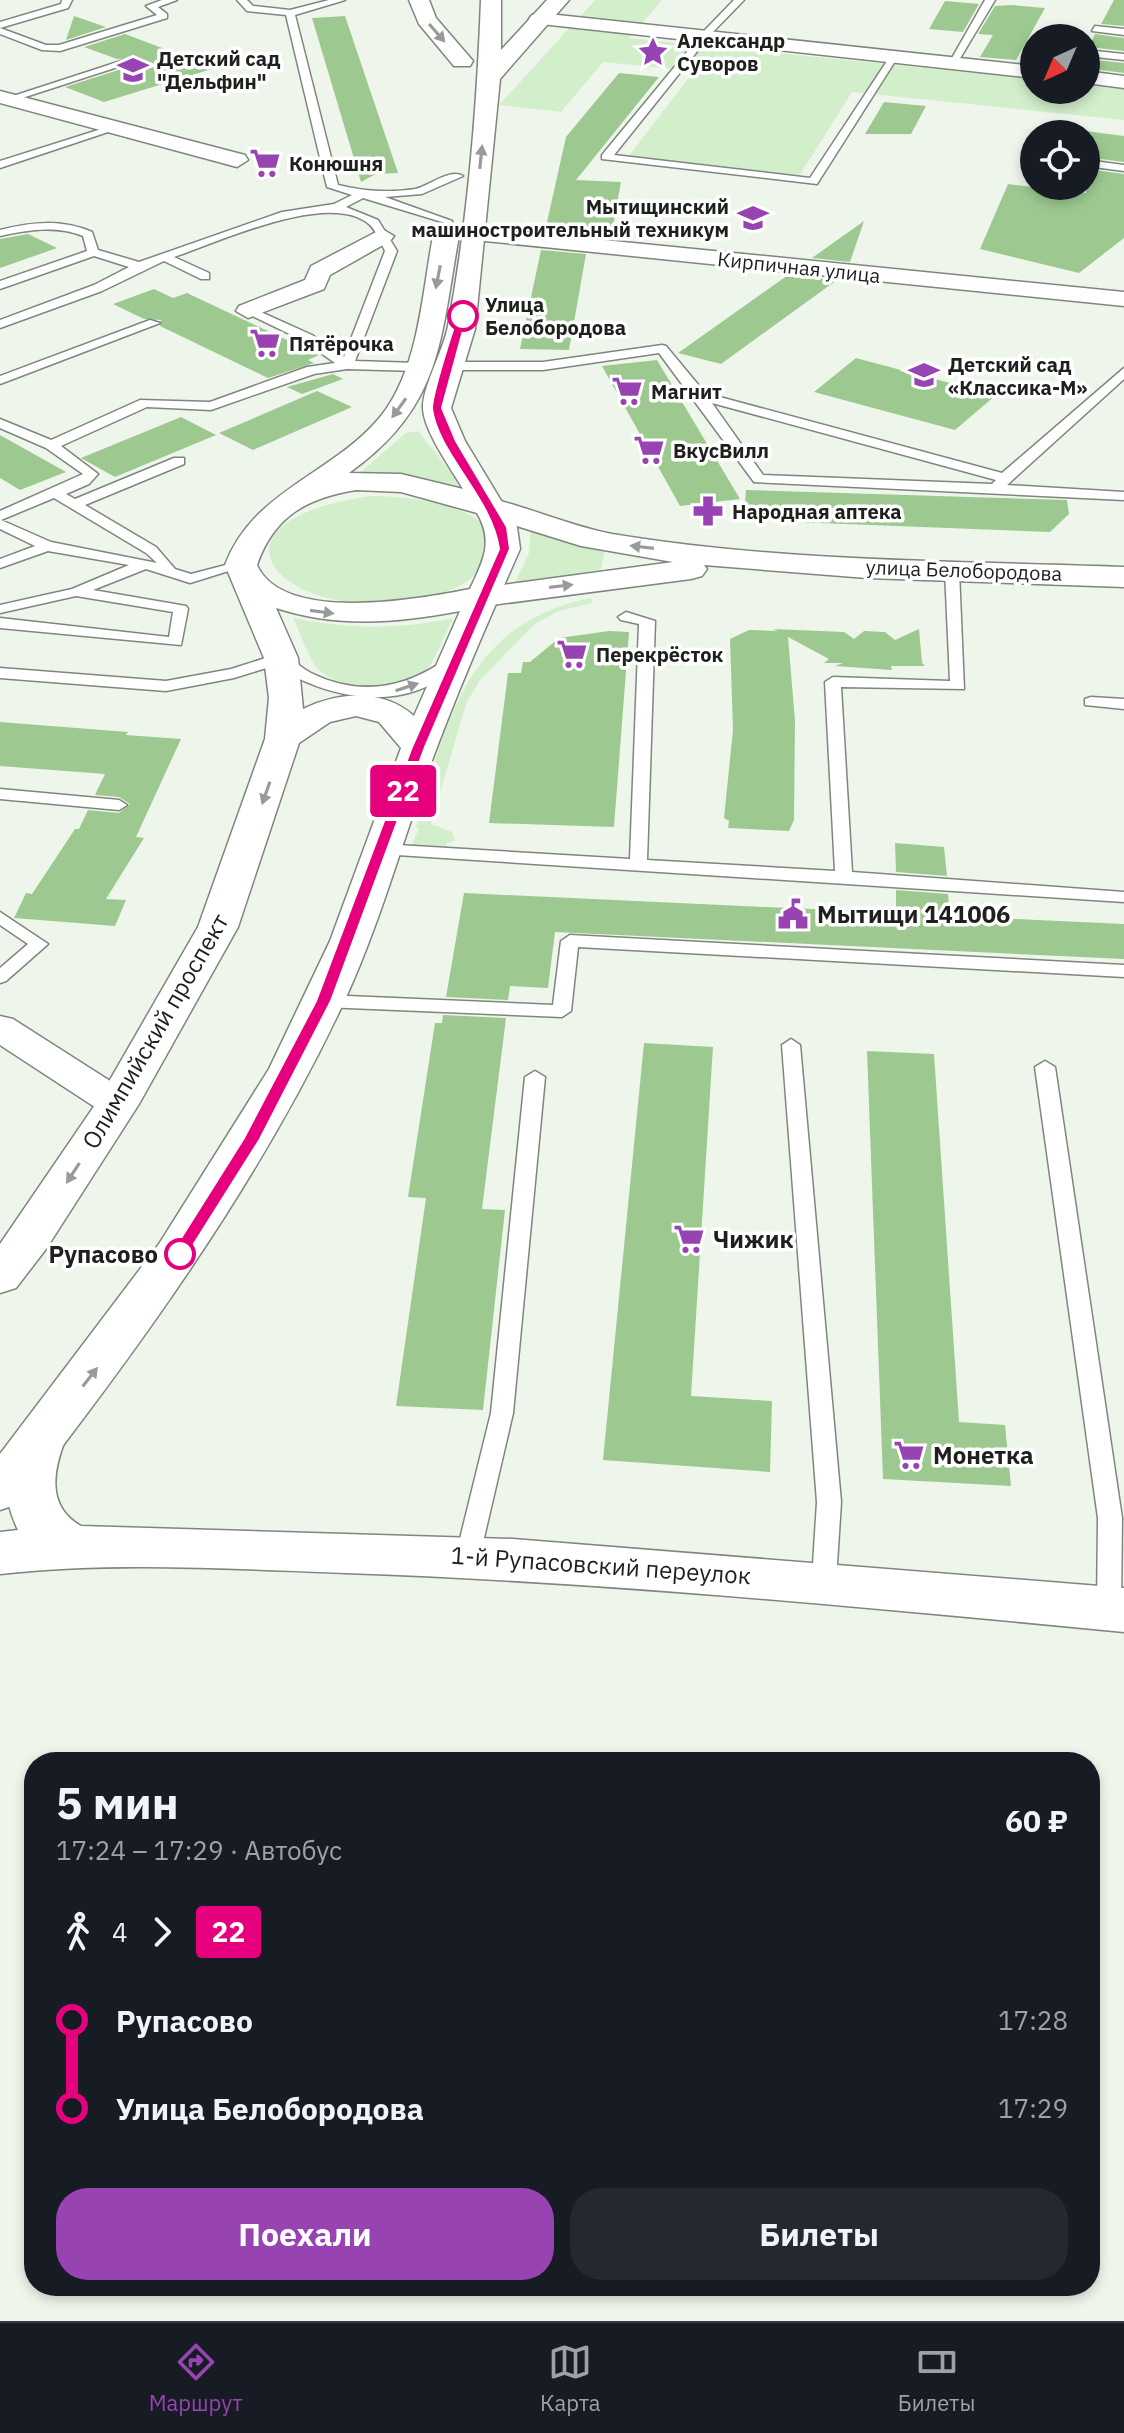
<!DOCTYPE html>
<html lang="ru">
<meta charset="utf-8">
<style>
:root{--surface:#171b24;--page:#242831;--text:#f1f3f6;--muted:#9ea1a6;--line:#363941;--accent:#9744b2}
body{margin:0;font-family:"IBM Plex Sans",sans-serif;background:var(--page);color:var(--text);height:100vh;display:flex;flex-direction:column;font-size:30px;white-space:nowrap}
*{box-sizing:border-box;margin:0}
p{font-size:26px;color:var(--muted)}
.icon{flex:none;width:44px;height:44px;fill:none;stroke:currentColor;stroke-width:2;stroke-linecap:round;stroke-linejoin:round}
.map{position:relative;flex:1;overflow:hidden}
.drawer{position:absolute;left:24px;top:1752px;width:1076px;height:544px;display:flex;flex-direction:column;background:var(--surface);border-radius:32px;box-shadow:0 4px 12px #0003}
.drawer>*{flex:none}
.badge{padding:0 16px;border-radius:6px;font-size:28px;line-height:52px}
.needle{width:52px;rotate:224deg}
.controls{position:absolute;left:1020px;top:24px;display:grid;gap:16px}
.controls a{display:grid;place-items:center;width:80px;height:80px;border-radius:50%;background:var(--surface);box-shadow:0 4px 12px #0003;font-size:40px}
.map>.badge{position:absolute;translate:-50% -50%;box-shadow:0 0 0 4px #fff}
.legs{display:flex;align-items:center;gap:12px;height:88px;padding:0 32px;font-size:26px}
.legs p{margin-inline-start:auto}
.head{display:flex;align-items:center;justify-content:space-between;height:136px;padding:0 32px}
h1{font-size:44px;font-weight:800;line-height:60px}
.cta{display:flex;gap:16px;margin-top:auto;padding:16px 32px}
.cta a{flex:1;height:92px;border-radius:32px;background:var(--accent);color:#fff;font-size:32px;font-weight:800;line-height:92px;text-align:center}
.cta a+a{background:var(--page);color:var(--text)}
ul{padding:0 32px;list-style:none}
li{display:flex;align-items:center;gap:28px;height:88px;font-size:30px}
li i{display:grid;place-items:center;width:12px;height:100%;margin:0 10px;background:currentColor}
li i::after{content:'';width:20px;height:20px;margin:-10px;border:6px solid;border-radius:50%;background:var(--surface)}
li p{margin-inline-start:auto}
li:first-child i{background:linear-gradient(#0000 50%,currentColor 0)}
li:last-child i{background:linear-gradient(currentColor 50%,#0000 0)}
.dock{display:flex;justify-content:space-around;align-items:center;height:112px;border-top:2px solid var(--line);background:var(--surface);font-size:22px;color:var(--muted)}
.dock a{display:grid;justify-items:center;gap:4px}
.dock .current{color:var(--accent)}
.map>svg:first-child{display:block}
.green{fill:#d2eecb}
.building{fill:#9dc990}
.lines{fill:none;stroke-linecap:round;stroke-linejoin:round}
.service-casing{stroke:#7f867e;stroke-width:3}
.minor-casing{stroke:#7f867e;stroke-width:3}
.tertiary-casing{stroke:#7f867e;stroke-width:3}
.secondary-casing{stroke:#7f867e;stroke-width:3}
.service{fill:#fff;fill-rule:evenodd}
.minor{fill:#fff;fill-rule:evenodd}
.tertiary{fill:#fff;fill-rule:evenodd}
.secondary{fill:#fff;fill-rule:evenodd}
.oneway{fill:#999b99}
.line-1{fill:#e6007e;stroke:#fff;stroke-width:2}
.stop-1-dot{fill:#fff;stroke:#e6007e;stroke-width:4}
.labels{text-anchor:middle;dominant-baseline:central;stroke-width:7;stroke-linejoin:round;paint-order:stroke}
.far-poi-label{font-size:20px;font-weight:bold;fill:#1d201c;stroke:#fff;text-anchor:start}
.far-street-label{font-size:20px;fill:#1d201c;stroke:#fff}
.far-stop-label{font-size:20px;font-weight:bold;fill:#1d201c;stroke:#fff;text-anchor:start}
.poi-label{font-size:24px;font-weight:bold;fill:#1d201c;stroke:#fff;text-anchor:start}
.street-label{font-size:24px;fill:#1d201c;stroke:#fff}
.stop-label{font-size:24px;font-weight:bold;fill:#1d201c;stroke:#fff;text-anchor:end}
</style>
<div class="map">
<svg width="1124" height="2321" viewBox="0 0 1124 2321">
<rect width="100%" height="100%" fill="#eef6ec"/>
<g class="green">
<path d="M595,0H662L629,38L1034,79V90H1086V85L1124,89V120L852,92L799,176L628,157L694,71L603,62L561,112L499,105Z"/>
<path d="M418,431L463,487L411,477H355L406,433Z"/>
<path d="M372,496C401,496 504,503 490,553C482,578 454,591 429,597C289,632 181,522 372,496Z"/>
<path d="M531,525L605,547L601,570L514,584L529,553Z"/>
<path d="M591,598L592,603L559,611L535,624L480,680L466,704L431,824L452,832L455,840L447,843V848L411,847L419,828L416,827C445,722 468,622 591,598Z"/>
<path d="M293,618C349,629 398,630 453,618C444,636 436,659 424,674C407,695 335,689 318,669C307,656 301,634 293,618Z"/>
</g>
<g class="building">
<path d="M1114,0H1124V26L1101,24Z"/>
<path d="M945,1L979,4L963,32L929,29Z"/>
<path d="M1011,5L1045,8L1016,60L980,57L993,35L978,34L995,6Z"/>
<path d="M74,16L106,27L66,40Z"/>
<path d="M345,16L398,173L376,174L361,182L312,18Z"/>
<path d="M125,34L215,68L104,102L65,87L137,64V58L117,59L84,47Z"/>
<path d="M1095,34L1124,38V51L1089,47Z"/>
<path d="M1086,59L1124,63V73L1086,68Z"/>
<path d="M619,73L659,77L576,180L621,182L612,231H590L589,236L545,231L566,137Z"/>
<path d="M884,102L926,106L911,134H865Z"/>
<path d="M1086,131L1124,136V162L1086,157Z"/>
<path d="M1086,169L1124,174V238L1079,273L980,249L1008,184L1086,193Z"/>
<path d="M864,221L850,262L812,258Z"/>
<path d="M28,234L57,248L0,268V239Z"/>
<path d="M541,250L586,254L569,350L520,349Z"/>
<path d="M788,275L837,280L721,364L678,353Z"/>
<path d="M154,289L173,298L187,293L319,355L308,360L314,363L268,378L160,326L161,320L144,319L113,304Z"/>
<path d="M856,358L946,382L996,395L955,430L814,392Z"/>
<path d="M657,360L740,499L680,506L602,366Z"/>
<path d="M333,374L343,379L302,394L287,387Z"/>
<path d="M317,391L352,407L253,450L219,433Z"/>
<path d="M181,417L216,435L115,477L81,458Z"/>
<path d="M0,435L66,472L20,490L0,478Z"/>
<path d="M746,490L1067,500L1069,514L1050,532L744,520Z"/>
<path d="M773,629L844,632L854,639L864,631L885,632L895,640L919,629L922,663L925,666H891L892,670L835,666L843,663H824L829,659L788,637L795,721L794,820L789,831L728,828L729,821L724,818L733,730L730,639L749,630L778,631Z"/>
<path d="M609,631L629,632L614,827L489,823L508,673H521L523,662H530L559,638Z"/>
<path d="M0,722L128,732L126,735L181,739L136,837L144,838L106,899L126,900L115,926L14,918L26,893L32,894L75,829H79L88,810L119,813L130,804L119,797L95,795L105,774L0,766Z"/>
<path d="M895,843L944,847L947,876L896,872Z"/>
<path d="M896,890L948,894L950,916L1124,924V959L555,932L548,988L510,986L508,1000L446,997L464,893L896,913Z"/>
<path d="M443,1015L506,1018L482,1209L505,1210L483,1410L396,1406L426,1198L408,1197L435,1023H442Z"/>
<path d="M644,1043L713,1047L691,1396L772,1401L770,1472L603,1460Z"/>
<path d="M867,1051L934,1054L959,1422L1005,1425L1011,1486L883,1479Z"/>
</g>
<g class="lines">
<g class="service-casing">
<g id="service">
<path d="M62,0H72L68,8L0,28V22L61,4Z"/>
<path d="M162,0H177L158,7L167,14V18L60,51L42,50L0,34V28L46,45H59L157,15L146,6Z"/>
<path d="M237,0H247L253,6L290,10L329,0H345L295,15L338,185C362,191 390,193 415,189C429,186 450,168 463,176L422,194L385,197L452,221V225L363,198L346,207L378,220L397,251L355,361L417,363L423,367L417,371L347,369L314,374L211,410L147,407L61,446L98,474L89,484L66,494L75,499L174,458H184V464L85,505L156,547L175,569L191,574L241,561L248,565L190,583L146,569L93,590L186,606L188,609L181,645L0,628V618L169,637L173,612L76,596L0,613V605L72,589L129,565L48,551L0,568V559L35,546L0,529V511L83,474L46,448L0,428V419L51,440L140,400L210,402L307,367L335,363L304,341L242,311L252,308L312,335L344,357L385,251C381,243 376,230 369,224C329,190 219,242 174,257L209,273V279H201L164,261L102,291L0,328V320L94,285L129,267L94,256L0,289V281L87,251L83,236C55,225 28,230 0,236V230C32,222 61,219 92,232L98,250L139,262L282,212L334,204L352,195L327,187L286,15L247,11ZM54,498L146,553L157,563L51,542L1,520Z"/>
<path d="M734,0H744L711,34L614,155L810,178L891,55H899L817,184L602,159V155L705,30Z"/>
<path d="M985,0H995L956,65H948Z"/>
<path d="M1095,26L1124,29V35L1092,31Z"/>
<path d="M1086,50L1124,54V60L1086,56Z"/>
<path d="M127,59L136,61L13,101L4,99Z"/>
<path d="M114,125L123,127L0,168V161Z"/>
<path d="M1086,160L1124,165V171L1086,166Z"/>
<path d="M150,320L160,323L0,384V376Z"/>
<path d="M662,345L666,346L705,393L1002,473L1124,368V379L1007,485L1124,492V500L754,482L659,353L543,370H449L443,366L449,362H543ZM712,403L996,480L992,484L763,475Z"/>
<path d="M952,567L959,571L964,689L841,687L852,872L1124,892V902L381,854L372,849L381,844L630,859L639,624L621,620L618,617L626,612L655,621L647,860L835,871L825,682L833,677L950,681L945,571Z"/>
<path d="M281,653C290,656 299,667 311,673C358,696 402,690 445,660L450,658L458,663C412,715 327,701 276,665L234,678L166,691L0,678V668L166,681L231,669Z"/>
<path d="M1091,697L1124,699V709L1085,705V699Z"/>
<path d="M0,789L119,800L127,805L119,810L0,799Z"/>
<path d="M0,912L48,944L6,981L0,983V968L28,944L0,925Z"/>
<path d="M570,935L1124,965V977L578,947L571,1011L562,1017L324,1007L315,1001L324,995L553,1005L561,941Z"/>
<path d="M791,1039L800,1045L841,1502L836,1580L832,1587L824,1590L816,1587L812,1580L817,1502L782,1045Z"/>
<path d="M1045,1061L1055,1067L1122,1518L1121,1608L1118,1615L1109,1618L1100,1615L1097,1608L1098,1518L1035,1067Z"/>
<path d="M535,1071L545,1077L513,1413L480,1555L476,1562L468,1565L460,1562L456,1555L491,1413L525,1077Z"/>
</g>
</g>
<g class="minor-casing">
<g id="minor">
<path d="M539,13L1034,66V78L532,23L529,19L532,15Z"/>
<path d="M1086,71L1124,76V88L1086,83Z"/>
<path d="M0,91L245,155L248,160L237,167L0,103Z"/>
<path d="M473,227L1124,292V306L465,239L461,234Z"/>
<path d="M382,229L394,236L390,241L330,275L324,289L248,318L236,311L239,306L305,280L311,266Z"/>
<path d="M0,1016L13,1019L132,1095L137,1104L132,1113L118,1117L104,1113L0,1045Z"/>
</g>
</g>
<g class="tertiary-casing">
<g id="tertiary">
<path d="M489,498C531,508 570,526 612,534C781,562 953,561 1124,567V587L867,578L704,565L707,569L702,576L691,579L484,606L472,603L468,596L472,589L673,562L581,546L478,514L474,507L478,500Z"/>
<path d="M41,1419L59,1425L66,1438C53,1470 46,1506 81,1526L513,1539L1124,1588V1632C865,1607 605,1582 345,1573C230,1569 115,1561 0,1574V1532L18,1530C0,1493 4,1461 23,1425Z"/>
</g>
</g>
<g class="secondary-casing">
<g id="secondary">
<path d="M409,0H429L436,18L473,61L470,66H454L419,24Z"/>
<path d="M481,0H501V50L547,0H569L500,79L475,329L451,408L465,441L517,527L520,549C487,624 454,699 426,777C399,853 377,931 343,1004C258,1185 140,1347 18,1504L0,1510V1454L159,1244L269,1069L330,941L401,748L379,722L356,716L330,722L299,743L238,927L139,1104L46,1249L16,1288L0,1293V1244L99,1099L198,927L265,739L269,698L264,658L225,565C253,490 334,474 381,416C419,368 422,294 433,236L446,228L459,236C440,340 443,406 349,473L401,474L463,489C452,470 423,430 423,408C422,388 444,349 448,326C468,220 477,108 481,0ZM356,490L401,492L477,513C494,542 483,561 470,589C420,599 283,624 257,565C274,516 307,498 356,490ZM276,608C337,628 397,623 460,611L414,716C382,688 339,692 303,709L298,658Z"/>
</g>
</g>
<use href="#service" class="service"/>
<use href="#minor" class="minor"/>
<use href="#tertiary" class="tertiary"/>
<use href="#secondary" class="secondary"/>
</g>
<defs><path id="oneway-solid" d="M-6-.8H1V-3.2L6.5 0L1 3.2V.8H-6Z" transform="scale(2)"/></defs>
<g class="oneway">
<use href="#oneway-solid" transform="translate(437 33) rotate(49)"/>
<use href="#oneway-solid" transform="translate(481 157) rotate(-84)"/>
<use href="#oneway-solid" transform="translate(438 277) rotate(101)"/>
<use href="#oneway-solid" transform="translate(399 408) rotate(126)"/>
<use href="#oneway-solid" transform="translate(642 547) rotate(-173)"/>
<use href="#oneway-solid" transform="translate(561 586) rotate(-7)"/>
<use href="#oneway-solid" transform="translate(322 612) rotate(8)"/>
<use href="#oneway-solid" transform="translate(407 687) rotate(-18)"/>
<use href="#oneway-solid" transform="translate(266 793) rotate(109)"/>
<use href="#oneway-solid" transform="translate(73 1173) rotate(123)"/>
<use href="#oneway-solid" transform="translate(90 1377) rotate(-52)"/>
</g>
<path class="line-1" d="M459,314L467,316L442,408L456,441L507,527L510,549L425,747L331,1001L260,1139L185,1258H174L171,1254L244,1138L316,1001L412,747L499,549C492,498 438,454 432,409C431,398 453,327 459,314Z"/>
<defs>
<g id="sight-bare" transform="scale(2.4)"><path d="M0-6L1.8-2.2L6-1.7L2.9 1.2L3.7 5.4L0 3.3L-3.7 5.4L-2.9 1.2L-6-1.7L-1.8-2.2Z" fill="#9744b2" stroke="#fff" stroke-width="2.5" paint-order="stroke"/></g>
<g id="school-bare" transform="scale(2.4)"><path d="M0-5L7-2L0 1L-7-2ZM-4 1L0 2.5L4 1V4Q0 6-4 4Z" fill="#9744b2" stroke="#fff" stroke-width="2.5" paint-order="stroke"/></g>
<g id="supermarket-bare" transform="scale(2.4)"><path d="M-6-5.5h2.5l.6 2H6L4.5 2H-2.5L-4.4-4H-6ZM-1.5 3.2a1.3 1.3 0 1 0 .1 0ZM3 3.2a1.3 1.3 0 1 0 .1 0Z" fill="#9744b2" stroke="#fff" stroke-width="2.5" paint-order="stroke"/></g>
<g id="university-bare" transform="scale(2.4)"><path d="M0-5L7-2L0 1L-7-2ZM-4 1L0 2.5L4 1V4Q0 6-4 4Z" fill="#9744b2" stroke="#fff" stroke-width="2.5" paint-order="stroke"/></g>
<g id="pharmacy-bare" transform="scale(2.4)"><path d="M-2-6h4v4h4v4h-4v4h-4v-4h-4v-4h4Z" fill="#9744b2" stroke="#fff" stroke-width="2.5" paint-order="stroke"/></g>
<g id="civic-bare" transform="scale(2.4)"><path d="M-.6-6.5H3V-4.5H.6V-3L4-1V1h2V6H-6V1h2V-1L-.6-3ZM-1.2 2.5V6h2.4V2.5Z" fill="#9744b2" stroke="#fff" stroke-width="2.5" paint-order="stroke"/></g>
</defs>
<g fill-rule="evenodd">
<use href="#sight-bare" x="653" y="52"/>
<use href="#school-bare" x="133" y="70"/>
<use href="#supermarket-bare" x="265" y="163"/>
<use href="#university-bare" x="753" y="218"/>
<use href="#supermarket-bare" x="265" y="343"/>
<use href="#school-bare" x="924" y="375"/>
<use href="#supermarket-bare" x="627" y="391"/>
<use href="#supermarket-bare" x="649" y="450"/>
<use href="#pharmacy-bare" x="708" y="511"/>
<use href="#supermarket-bare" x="572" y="654"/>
<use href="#civic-bare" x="793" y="914"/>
<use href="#supermarket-bare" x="689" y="1239"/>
<use href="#supermarket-bare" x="909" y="1455"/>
</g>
<g class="stop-1-dot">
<circle cx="463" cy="316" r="14"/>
<circle cx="180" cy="1254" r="14"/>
</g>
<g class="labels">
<g class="far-poi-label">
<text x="677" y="40">Александр<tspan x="677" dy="23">Суворов</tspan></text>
<text x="157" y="58">Детский сад<tspan x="157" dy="23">"Дельфин"</tspan></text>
<text x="289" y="163">Конюшня</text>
<text x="729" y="206" text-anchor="end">Мытищинский<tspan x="729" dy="23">машиностроительный техникум</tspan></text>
<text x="289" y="343">Пятёрочка</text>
<text x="948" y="364">Детский сад<tspan x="948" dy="23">«Классика-М»</tspan></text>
<text x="651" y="391">Магнит</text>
<text x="673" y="450">ВкусВилл</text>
<text x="732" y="511">Народная аптека</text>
<text x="596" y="654">Перекрёсток</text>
</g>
<g class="far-street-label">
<text transform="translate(799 267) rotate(6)">Кирпичная улица</text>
<text transform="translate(964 570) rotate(2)">улица Белобородова</text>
</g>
<g class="far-stop-label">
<text x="485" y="304">Улица<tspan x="485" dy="23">Белобородова</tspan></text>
</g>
<g class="poi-label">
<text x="817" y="914">Мытищи 141006</text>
<text x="713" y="1239">Чижик</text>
<text x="933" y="1455">Монетка</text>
</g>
<g class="street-label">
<text transform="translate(155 1031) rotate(-60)">Олимпийский проспект</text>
<text transform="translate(601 1565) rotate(4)">1-й Рупасовский переулок</text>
</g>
<g class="stop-label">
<text x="158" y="1254">Рупасово</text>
</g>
</g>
</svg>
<div class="controls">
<a><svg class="needle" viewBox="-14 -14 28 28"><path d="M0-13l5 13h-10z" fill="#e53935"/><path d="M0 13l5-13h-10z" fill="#9ea1a6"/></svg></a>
<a><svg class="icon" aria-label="locate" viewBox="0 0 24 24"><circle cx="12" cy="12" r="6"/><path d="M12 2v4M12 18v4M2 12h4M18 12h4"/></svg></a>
</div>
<b class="badge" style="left:403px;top:791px;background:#e6007e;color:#fff">22</b>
<section class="drawer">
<div class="head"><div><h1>5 мин</h1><p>17:24 – 17:29 · Автобус</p></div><b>60 ₽</b></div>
<div class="legs"><svg class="icon" aria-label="walk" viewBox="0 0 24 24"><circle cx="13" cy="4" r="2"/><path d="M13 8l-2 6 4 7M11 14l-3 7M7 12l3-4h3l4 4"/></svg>4<svg class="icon" aria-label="forward" viewBox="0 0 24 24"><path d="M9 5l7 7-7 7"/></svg><b class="badge" style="background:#e6007e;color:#fff">22</b></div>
<ul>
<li><i style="color:#e6007e"></i><b>Рупасово</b><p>17:28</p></li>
<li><i style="color:#e6007e"></i><b>Улица Белобородова</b><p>17:29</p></li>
</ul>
<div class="cta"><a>Поехали</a><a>Билеты</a></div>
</section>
</div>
<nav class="dock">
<a class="current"><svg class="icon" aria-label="directions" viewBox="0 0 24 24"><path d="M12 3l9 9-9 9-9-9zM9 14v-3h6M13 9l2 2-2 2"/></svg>Маршрут</a>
<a><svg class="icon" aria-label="map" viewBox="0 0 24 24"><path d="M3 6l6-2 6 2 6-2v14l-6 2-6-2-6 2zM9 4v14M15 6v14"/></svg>Карта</a>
<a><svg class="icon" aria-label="tickets" viewBox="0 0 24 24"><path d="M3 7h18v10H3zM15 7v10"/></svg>Билеты</a>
</nav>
